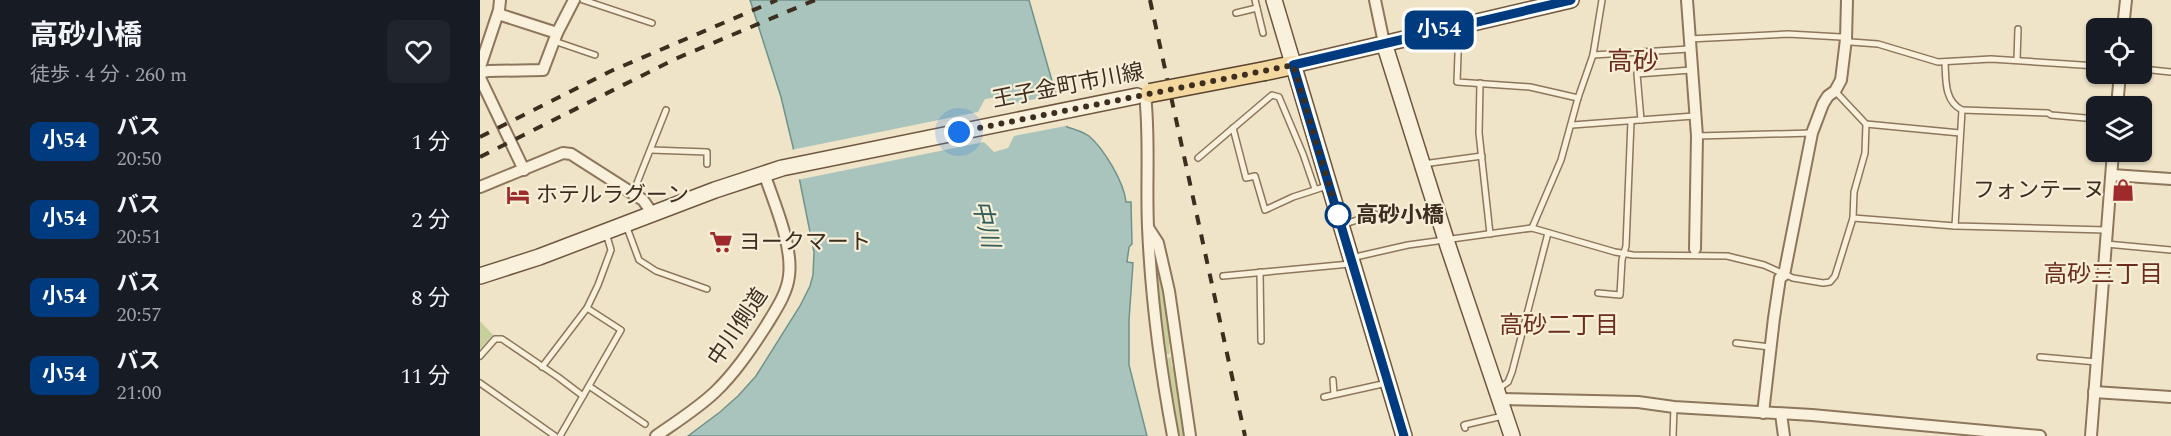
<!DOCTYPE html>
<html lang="ja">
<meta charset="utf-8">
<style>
:root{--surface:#171b24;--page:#20242c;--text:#f1f3f6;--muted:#9ea1a6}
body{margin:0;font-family:Spectral,"Noto Sans JP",serif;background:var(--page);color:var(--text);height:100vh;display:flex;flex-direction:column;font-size:22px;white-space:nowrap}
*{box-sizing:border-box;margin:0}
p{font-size:20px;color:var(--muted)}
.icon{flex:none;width:33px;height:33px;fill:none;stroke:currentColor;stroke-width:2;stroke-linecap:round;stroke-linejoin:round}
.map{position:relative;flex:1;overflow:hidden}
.sheet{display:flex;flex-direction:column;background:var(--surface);width:480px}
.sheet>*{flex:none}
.badge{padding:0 12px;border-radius:9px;font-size:21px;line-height:39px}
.fabs{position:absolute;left:1606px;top:18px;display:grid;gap:12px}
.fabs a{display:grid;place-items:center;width:66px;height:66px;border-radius:9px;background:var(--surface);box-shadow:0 2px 4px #0004;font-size:30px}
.you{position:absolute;width:30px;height:30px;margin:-15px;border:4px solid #fff;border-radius:50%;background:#1a73e8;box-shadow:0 0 0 9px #1a73e833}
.map>.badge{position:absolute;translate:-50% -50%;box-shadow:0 0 0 3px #fff}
.round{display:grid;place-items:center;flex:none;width:63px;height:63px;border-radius:9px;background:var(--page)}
.headline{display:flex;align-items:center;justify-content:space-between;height:102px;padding:0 30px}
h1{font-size:28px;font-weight:700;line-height:45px}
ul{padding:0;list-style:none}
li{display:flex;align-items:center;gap:18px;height:78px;padding:0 30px}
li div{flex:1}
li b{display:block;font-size:22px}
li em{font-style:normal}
li .badge{min-width:66px;font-weight:700;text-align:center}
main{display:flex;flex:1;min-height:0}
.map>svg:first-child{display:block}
.green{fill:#c9cf9b}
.water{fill:#a9c4bc;stroke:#6f938a;stroke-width:1.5}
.pier{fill:#f0e4c8}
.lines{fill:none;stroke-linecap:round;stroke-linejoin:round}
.lane-casing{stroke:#8d765c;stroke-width:8}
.street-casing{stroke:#8d765c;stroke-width:14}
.secondary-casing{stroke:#6f573f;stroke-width:18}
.primary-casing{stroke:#5b4430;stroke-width:21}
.lane{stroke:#faf1dc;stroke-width:5}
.street{stroke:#faf1dc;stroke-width:10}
.secondary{stroke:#faf1dc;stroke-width:15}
.primary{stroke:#f3d9a0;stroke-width:18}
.rail{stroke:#3d2e20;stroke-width:4;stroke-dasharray:10 10;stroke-linecap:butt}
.primary-bridge-casing{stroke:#5b4430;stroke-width:21;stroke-linecap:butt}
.primary-bridge{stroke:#f3d9a0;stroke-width:18}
.line-casing{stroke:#fff;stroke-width:14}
.line{stroke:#003b80;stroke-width:9}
.walk{stroke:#3d2e20;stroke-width:6;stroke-dasharray:0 10.8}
.stop-dot{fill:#fff;stroke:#003b80;stroke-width:3}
.labels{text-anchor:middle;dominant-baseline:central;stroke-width:4.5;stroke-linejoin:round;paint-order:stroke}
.street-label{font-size:22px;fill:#3d2e20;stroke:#f7eed8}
.poi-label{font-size:22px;fill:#3d2e20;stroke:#f7eed8;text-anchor:start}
.stop-label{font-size:22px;font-weight:bold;fill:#3d2e20;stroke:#f7eed8;text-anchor:start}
.water-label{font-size:24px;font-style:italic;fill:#2f5d5a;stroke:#f7eed8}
.neighbourhood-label{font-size:24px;fill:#6b2e1e;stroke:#f7eed8}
.quarter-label{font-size:26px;fill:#6b2e1e;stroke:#f7eed8}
</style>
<main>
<section class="sheet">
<div class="headline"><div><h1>高砂小橋</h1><p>徒歩 · 4 分 · 260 m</p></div><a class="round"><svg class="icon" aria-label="heart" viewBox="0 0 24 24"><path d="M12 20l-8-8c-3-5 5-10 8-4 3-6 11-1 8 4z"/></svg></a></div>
<ul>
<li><span class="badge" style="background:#003b80;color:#fff">小54</span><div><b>バス</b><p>20:50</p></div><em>1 分</em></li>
<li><span class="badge" style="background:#003b80;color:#fff">小54</span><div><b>バス</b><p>20:51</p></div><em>2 分</em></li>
<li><span class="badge" style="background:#003b80;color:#fff">小54</span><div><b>バス</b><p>20:57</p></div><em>8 分</em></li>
<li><span class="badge" style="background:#003b80;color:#fff">小54</span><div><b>バス</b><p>21:00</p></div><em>11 分</em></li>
</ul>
</section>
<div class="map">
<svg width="1691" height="436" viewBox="0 0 1691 436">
<rect width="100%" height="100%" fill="#f0e4c8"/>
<g class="green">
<path d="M675,244L683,279L692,344H689L690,354H685L683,340Z"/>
<path d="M0,321L13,335L0,349Z"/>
<path d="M691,357L692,367L694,366L705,436H700L685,359Z"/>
</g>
<path class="water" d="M270,0H549L572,81L587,127C594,129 603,132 609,136C624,149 644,182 646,202H651L652,244L649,247L647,262L653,263L649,320V365L667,436H208L240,412L258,396L276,376L320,306L330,286L333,275L334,252L313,147L301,97Z"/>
<path class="pier" d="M579,94L591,125L534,136L528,148L514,152L504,142L317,180L311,150L498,112L505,99L518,97L526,105Z"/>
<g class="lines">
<g class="lane-casing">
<g id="lane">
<path d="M103,0L172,23"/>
<path d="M775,0L783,33"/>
<path d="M756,13L777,8"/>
<path d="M979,27L977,82L1050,87L1098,98"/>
<path d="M1209,39L1308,34L1361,37L1371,42L1398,44L1458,62L1511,59L1617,66"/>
<path d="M74,41L115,55"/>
<path d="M1113,55L1209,49"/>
<path d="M1537,60L1538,29"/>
<path d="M1465,62C1466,80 1464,101 1482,110L1475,226"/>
<path d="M1662,69L1691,72"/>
<path d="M1000,83L999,133L1010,234"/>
<path d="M1355,91L1386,124L1480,133"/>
<path d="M1482,110L1568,113L1571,115L1617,119"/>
<path d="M1161,120L1157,74L1211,70"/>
<path d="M1092,125L1214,116"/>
<path d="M753,128L766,178L775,176L785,210L813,197L847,186"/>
<path d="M1217,136L1332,133"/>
<path d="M171,150L227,152V164"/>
<path d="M718,158L792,95L799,97L823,154L835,189"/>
<path d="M943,164L1002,156"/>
<path d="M153,193L186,110"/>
<path d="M1373,218L1475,226L1626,230"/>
<path d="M146,225L159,260L176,271L227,289"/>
<path d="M862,225L895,214"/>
<path d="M1052,228L1081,160L1098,98L1113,55L1122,0"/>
<path d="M1626,244L1691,250"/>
<path d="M871,258L928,245L1052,228L1135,252L1153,255L1247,256L1284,265L1313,278L1343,283L1350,282L1355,276L1373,218L1374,192L1385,153L1386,124"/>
<path d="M780,272L781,341"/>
<path d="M743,276L870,264"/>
<path d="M1118,293L1140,295L1142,260L1146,246L1151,121"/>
<path d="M1256,343L1290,347"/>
<path d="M0,356L15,339H22L78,377L103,396"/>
<path d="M1560,357L1617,362"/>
<path d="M62,367L107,308L118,285L131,250L126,233"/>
<path d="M853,380L854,394"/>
<path d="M0,383L75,436"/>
<path d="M109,386L165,424"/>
<path d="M1018,389L1028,382L1032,372L1068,233"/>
<path d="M844,397L907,383"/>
<path d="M985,428L984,425L1023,416"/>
<path d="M80,436L141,330L107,308"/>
<path d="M1193,436L1194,407"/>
</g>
</g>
<g class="street-casing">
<g id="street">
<path d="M895,0L904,43"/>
<path d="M1207,0L1217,136L1215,249"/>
<path d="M18,14L77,33"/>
<path d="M1643,28L1646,0"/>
<path d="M0,67L19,10L20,0"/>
<path d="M0,73L8,71L63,70L77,33L94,0"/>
<path d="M0,78L44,170"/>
<path d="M665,95C670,138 666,183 668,227C671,298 680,367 693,436"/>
<path d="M1637,106L1640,74"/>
<path d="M1632,175L1691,179"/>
<path d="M0,187L83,153L91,154L163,200L172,213"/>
<path d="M669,229L678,243L689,291L710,436"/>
<path d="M1614,392L1691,397"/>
<path d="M1020,399L1158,402L1194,407L1332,415L1560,436"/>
<path d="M1283,413L1294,318L1300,278L1304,275L1332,133L1343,104L1348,96L1355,91L1361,80L1366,39L1367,0"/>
<path d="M1301,414L1304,436"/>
<path d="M176,436C196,422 217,409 235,392C255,373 271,349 286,326C295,311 307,294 309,276C313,245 294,203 284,173"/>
<path d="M1611,436L1633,152"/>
</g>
</g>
<g class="secondary-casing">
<g id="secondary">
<path d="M794,0L924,436"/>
<path d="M904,43L968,246L1032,436"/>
<path d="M813,65L1091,0"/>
<path d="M0,276L59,257L235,190L302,168L657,96"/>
</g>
</g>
<g class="primary-casing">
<path id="primary" d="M785,71L813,65"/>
</g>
<use href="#lane" class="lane"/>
<use href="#street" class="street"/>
<use href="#secondary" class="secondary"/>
<use href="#primary" class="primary"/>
<g class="rail">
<path d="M670,0L765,436"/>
<path d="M0,137L131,71L297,0"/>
<path d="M0,157L195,59L335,0"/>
</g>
<g class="primary-bridge-casing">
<path id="primary-bridge" d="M670,93L785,71"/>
</g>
<use href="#primary-bridge" class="primary-bridge"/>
</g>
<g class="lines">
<g class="line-casing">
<path id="line" d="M924,436L813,65L1091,0"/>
</g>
<use href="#line" class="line"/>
<path class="walk" d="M479,132L813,65L858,215"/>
</g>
<defs>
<g id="shop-bare" transform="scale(1.8)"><path d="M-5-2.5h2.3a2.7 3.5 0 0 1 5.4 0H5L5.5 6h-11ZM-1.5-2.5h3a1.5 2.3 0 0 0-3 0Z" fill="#9e2a2b" stroke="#f7eed8" stroke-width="2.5" paint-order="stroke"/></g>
<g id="hotel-bare" transform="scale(1.8)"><path d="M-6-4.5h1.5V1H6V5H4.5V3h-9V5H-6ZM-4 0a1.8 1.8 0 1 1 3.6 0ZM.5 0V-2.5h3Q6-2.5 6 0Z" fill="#9e2a2b" stroke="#f7eed8" stroke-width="2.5" paint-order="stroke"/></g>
<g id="supermarket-bare" transform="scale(1.8)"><path d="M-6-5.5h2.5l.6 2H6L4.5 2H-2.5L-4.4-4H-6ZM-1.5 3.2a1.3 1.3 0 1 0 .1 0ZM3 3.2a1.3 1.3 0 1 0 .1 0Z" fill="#9e2a2b" stroke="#f7eed8" stroke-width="2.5" paint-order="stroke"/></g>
</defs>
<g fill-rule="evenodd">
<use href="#shop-bare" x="1643" y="190"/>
<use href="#hotel-bare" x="38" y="195"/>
<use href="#supermarket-bare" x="241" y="242"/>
</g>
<circle class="stop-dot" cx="858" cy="215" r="12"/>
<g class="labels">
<g class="street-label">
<text transform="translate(588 86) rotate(-11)">王子金町市川線</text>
<text transform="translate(258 327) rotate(-56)">中川側道</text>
</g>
<g class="poi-label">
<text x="1625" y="190" text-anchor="end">フォンテーヌ</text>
<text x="56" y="195">ホテルラグーン</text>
<text x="259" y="242">ヨークマート</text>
</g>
<g class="stop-label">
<text x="876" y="215">高砂小橋</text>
</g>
<g class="water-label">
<text transform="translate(505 224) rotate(77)">中川</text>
</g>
<g class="neighbourhood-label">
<text x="1623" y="275">高砂三丁目</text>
<text x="1079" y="326">高砂二丁目</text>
</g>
<g class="quarter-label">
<text x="1153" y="62">高砂</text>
</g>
</g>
</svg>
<div class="fabs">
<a><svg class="icon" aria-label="locate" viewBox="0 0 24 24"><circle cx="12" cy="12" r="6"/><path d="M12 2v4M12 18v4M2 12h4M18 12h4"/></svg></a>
<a><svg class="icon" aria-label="layers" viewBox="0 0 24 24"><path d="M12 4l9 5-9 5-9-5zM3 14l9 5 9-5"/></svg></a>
</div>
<div class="you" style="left:479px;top:132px"></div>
<b class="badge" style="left:959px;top:30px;background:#003b80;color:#fff">小54</b>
</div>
</main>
